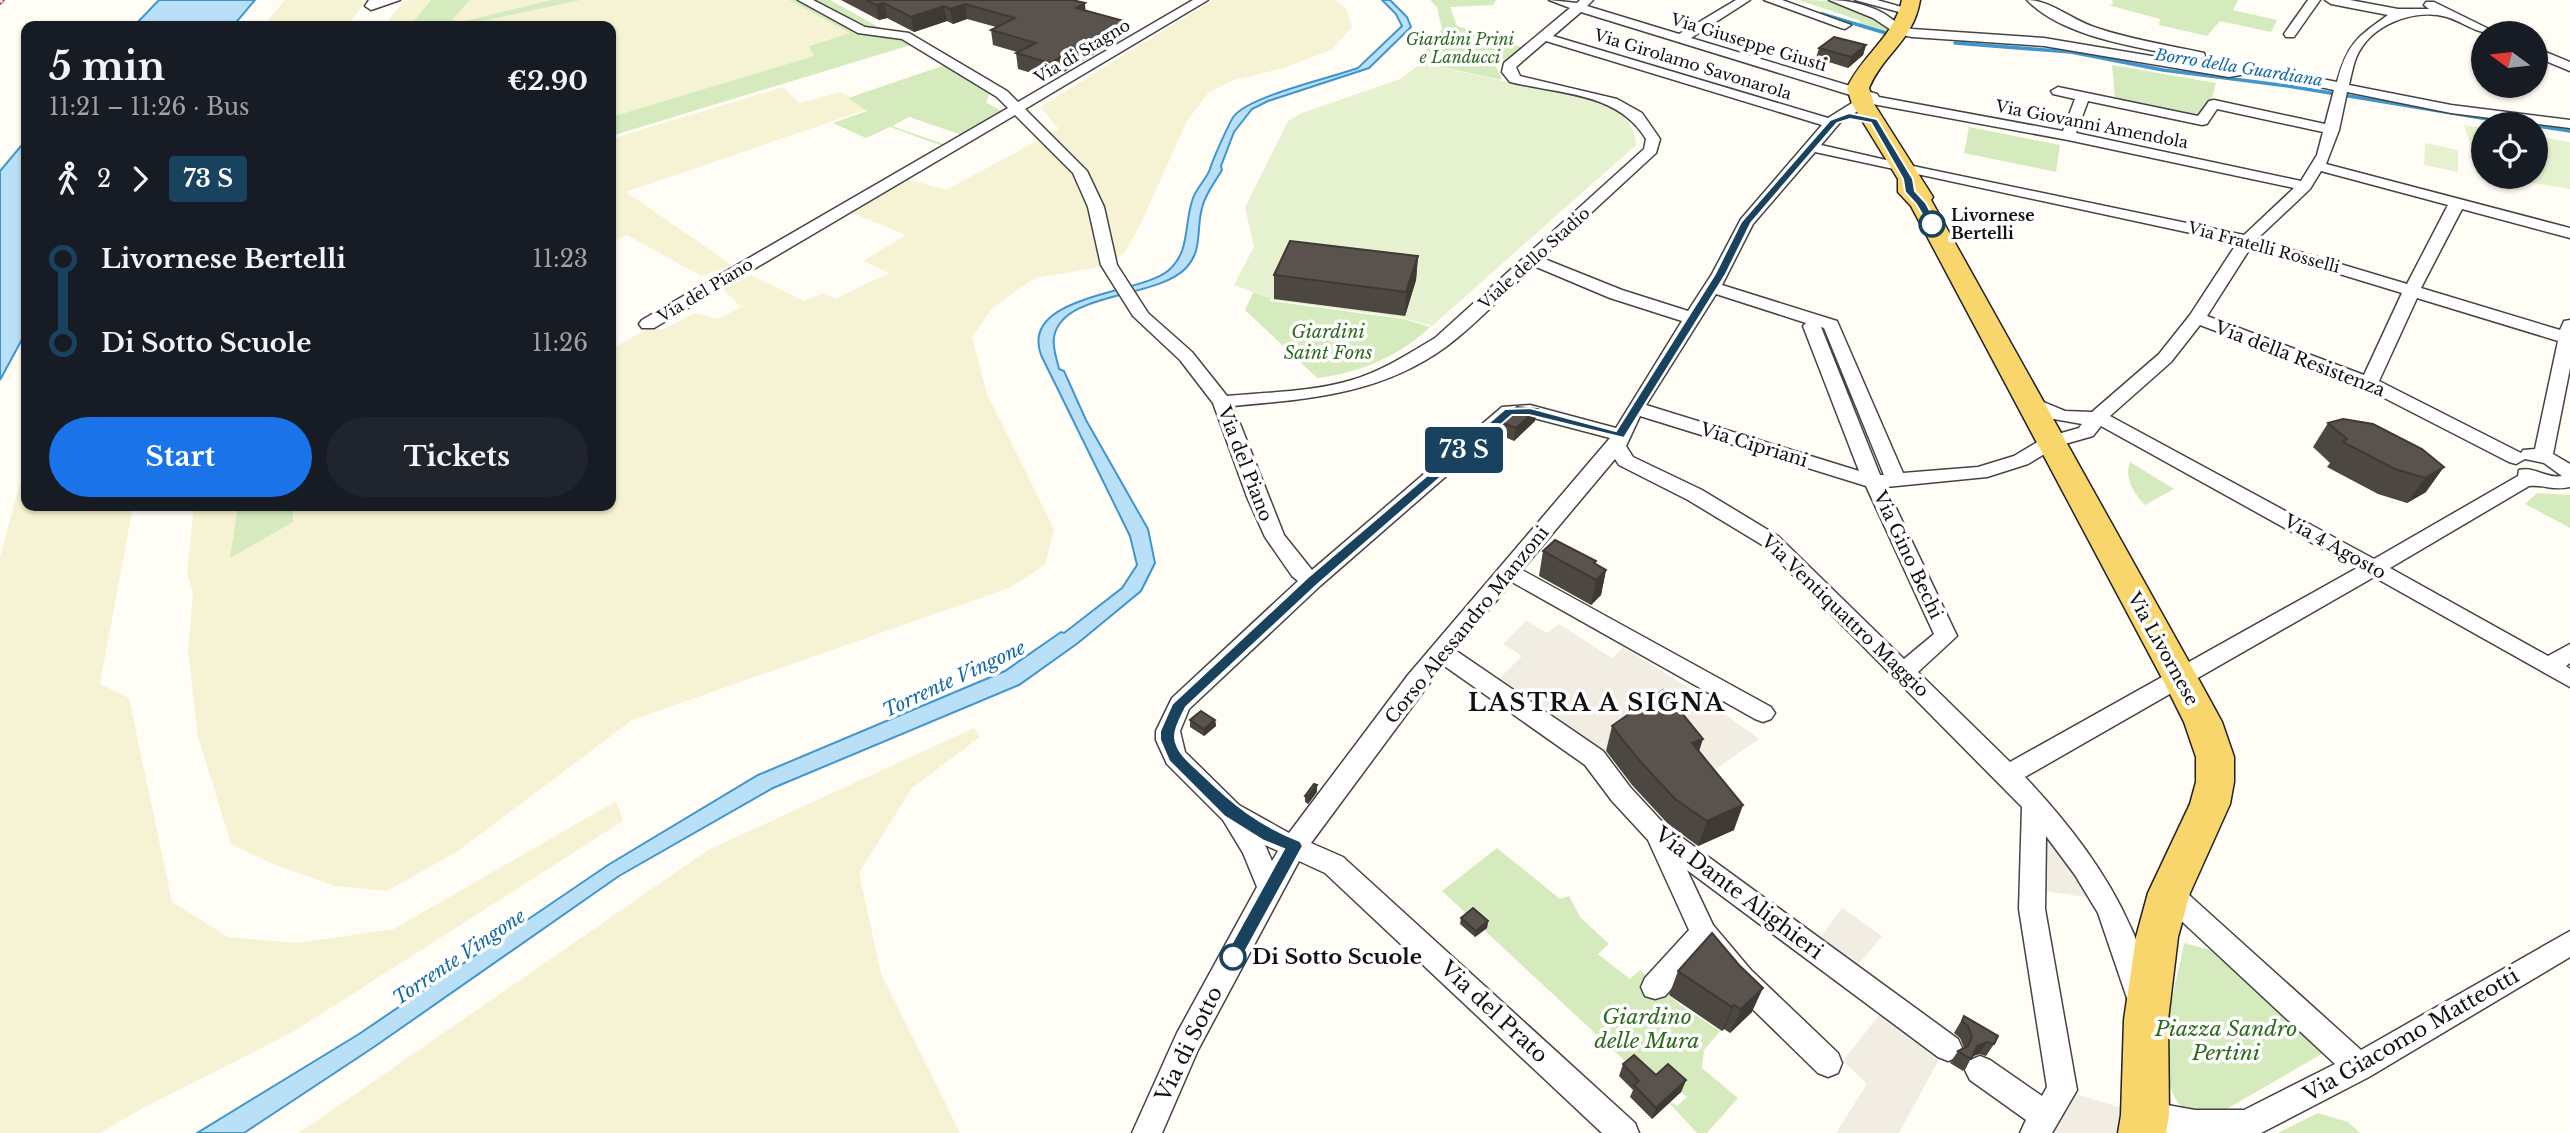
<!DOCTYPE html>
<meta charset="utf-8">
<style>
:root{--surface:#171b24;--page:#20242c;--text:#f1f3f6;--muted:#9ea1a6;--accent:#1a73e8}
body{margin:0;font-family:"Libre Baskerville",serif;background:var(--page);color:var(--text);height:100vh;display:flex;flex-direction:column;font-size:26px;white-space:nowrap}
*{box-sizing:border-box;margin:0}
p{font-size:23px;color:var(--muted)}
.icon{flex:none;width:38px;height:38px;fill:none;stroke:currentColor;stroke-width:2;stroke-linecap:round;stroke-linejoin:round}
.map{position:relative;flex:1;overflow:hidden}
.side{position:absolute;left:21px;top:21px;width:595px;height:490px;display:flex;flex-direction:column;background:var(--surface);border-radius:14px;box-shadow:0 2px 5px #0004}
.side>*{flex:none}
.badge{padding:0 14px;border-radius:5px;font-size:24px;line-height:46px}
.needle{width:46px;rotate:285deg}
.fabs{position:absolute;left:2471px;top:21px;display:grid;gap:14px}
.fabs a{display:grid;place-items:center;width:77px;height:77px;border-radius:50%;background:var(--surface);box-shadow:0 2px 5px #0004;font-size:35px}
.map>.badge{position:absolute;translate:-50% -50%;box-shadow:0 0 0 4px #fff}
.legs{display:flex;align-items:center;gap:10px;height:77px;padding:0 28px;font-size:23px}
.legs p{margin-inline-start:auto}
.headline{display:flex;align-items:center;justify-content:space-between;height:119px;padding:0 28px}
h1{font-size:38px;font-weight:800;line-height:52px}
.cta{display:flex;gap:14px;margin-top:auto;padding:14px 28px}
.cta a{flex:1;height:80px;border-radius:42px;background:var(--accent);color:#fff;font-size:28px;font-weight:800;line-height:80px;text-align:center}
.cta a+a{background:var(--page);color:var(--text)}
ul{padding:0 28px;list-style:none}
li{display:flex;align-items:center;gap:24px;height:84px;font-size:26px}
li i{display:grid;place-items:center;width:10px;height:100%;margin:0 9px;background:currentColor}
li i::after{content:'';width:18px;height:18px;margin:-9px;border:5px solid;border-radius:50%;background:var(--surface)}
li p{margin-inline-start:auto}
li:first-child i{background:linear-gradient(#0000 50%,currentColor 0)}
li:last-child i{background:linear-gradient(currentColor 50%,#0000 0)}
.map>svg:first-child{display:block}
.farmland{fill:#f6f3d4}
.green{fill:#d5ebbd;fill-rule:evenodd}
.pitch{fill:#e6f2cf}
.plaza{fill:#f1ede2}
.water{fill:#b9e0f7;stroke:#3f96cf;stroke-width:2}
.lines{fill:none;stroke-linecap:round;stroke-linejoin:round}
.stream{stroke:#3f96cf;stroke-width:3.5}
.street-casing{stroke:#444;stroke-width:3}
.primary-casing{stroke:#222;stroke-width:3}
.street{fill:#fff;fill-rule:evenodd}
.primary{fill:#f9d66b;fill-rule:evenodd}
.rail-casing{stroke:#c4262e;stroke-width:5}
.rail{stroke:#fff;stroke-width:3.5;stroke-dasharray:10;stroke-linecap:butt}
.wall{fill:#4d4742}
.shaded-wall{fill:#3f3936}
.building{fill:#5a524d;stroke:#3f3936;stroke-width:2}
.line-1{fill:#19425f;stroke:#fff;stroke-width:2}
.stop-1-dot{fill:#fff;stroke:#19425f;stroke-width:3.5}
.labels{text-anchor:middle;dominant-baseline:central;stroke-width:7;stroke-linejoin:round;paint-order:stroke}
.far-park-label{font-size:16px;font-style:italic;fill:#2f6b1f;stroke:#fff}
.far-street-label{font-size:16px;fill:#111;stroke:#fff}
.far-water-label{font-size:16px;font-style:italic;fill:#1768a6;stroke:#fff}
.far-stop-label{font-size:16px;font-weight:bold;fill:#111;stroke:#fff;text-anchor:start}
.park-label{font-size:18px;font-style:italic;fill:#2f6b1f;stroke:#fff}
.street-label{font-size:18px;fill:#111;stroke:#fff}
.water-label{font-size:19px;font-style:italic;fill:#1768a6;stroke:#fff}
.near-street-label{font-size:21px;fill:#111;stroke:#fff}
.near-stop-label{font-size:21px;font-weight:bold;fill:#111;stroke:#fff;text-anchor:start}
.near-park-label{font-size:21px;font-style:italic;fill:#2f6b1f;stroke:#fff}
.district-label{font-size:24px;font-weight:bold;letter-spacing:2px;fill:#111;stroke:#fff}
</style>
<div class="map">
<svg width="2570" height="1133" viewBox="0 0 2570 1133">
<rect width="100%" height="100%" fill="#fffdf5"/>
<g class="farmland">
<path d="M285,0H367L347,26H263Z"/>
<path d="M411,0H437L418,26H384L403,2Z"/>
<path d="M470,0H551L461,22L451,21Z"/>
<path d="M581,0H789L851,33L810,45L815,56L611,117V26H460Z"/>
<path d="M1213,0H1334L1346,8L1352,27L1331,50L1284,68L1234,80L1209,92L1187,121L1141,223L1124,254L1095,268L1035,278L992,308L972,337L987,394L1054,529L1045,565L1009,588L632,720L458,851L387,891L335,886L275,865L231,844L198,737L188,652L193,592L187,573L194,506H244L240,552L294,518L295,506H611V349L651,327L663,330L695,313L718,319L741,307L723,289L751,275L804,301L824,293L835,299L889,273L863,261L906,235L850,212L907,179L946,190L1059,129L1040,107Z"/>
<path d="M783,87L799,103L841,92L871,108L626,192L732,265L701,276L627,235L611,242V139Z"/>
<path d="M26,461V506H133L100,684L129,698L172,902L228,937L297,943L394,929L616,801L623,821L293,1032L141,1109L100,1133H0V557Z"/>
<path d="M974,728L980,737L912,788L859,873L881,973L960,1133H299L708,850Z"/>
</g>
<g class="green">
<path d="M431,0H470L452,20L461,22L551,0H581L460,26H410Z"/>
<path d="M789,0H830L911,45L611,136V117L814,56L809,46L850,33Z"/>
<path d="M1430,0H1496L1493,5L1450,7L1457,26L1522,47L1496,67L1502,80L1418,62L1442,29L1437,7Z"/>
<path d="M1799,0C1834,0 1870,4 1894,34L1859,24L1861,21Z"/>
<path d="M2112,0H2238L2233,10L2277,20L2271,32L2220,21L2207,36L2159,25L2160,19L2108,5L2113,4Z"/>
<path d="M945,65L991,90L986,102L1008,115L948,148L890,127L866,138L833,123L867,111L848,98ZM909,117L965,136L949,146L892,126Z"/>
<path d="M2112,65L2216,83L2212,98L2199,115H2190L2115,100Z"/>
<path d="M1969,127L2060,145L2056,172L1964,153Z"/>
<path d="M1288,262L1270,301L1404,319L1430,327C1402,355 1357,374 1317,378L1245,310L1255,289Z"/>
<path d="M2130,462L2174,489L2145,505C2134,493 2124,479 2130,462Z"/>
<path d="M2537,493L2570,495V528L2525,504Z"/>
<path d="M238,506H294L293,522L230,558Z"/>
<path d="M1497,848L1560,899L1569,896L1580,917L1609,944L1598,954L1630,979L1640,970L1680,1005L1720,1031L1704,1050L1702,1068L1738,1098L1707,1133H1697L1669,1103L1671,1102L1677,1106L1687,1097L1664,1076L1652,1086L1442,891Z"/>
<path d="M2184,943L2214,951L2325,1052L2204,1122C2194,1116 2180,1108 2175,1098C2153,1056 2176,987 2184,943Z"/>
<path d="M2318,1113L2348,1122L2360,1133H2278Z"/>
</g>
<g class="pitch">
<path d="M1422,63L1599,102C1619,110 1635,122 1636,145L1432,326L1404,318L1273,300L1234,285L1254,247L1245,207L1288,121L1302,113L1400,79Z"/>
<path d="M2464,125L2483,128V175L2480,174Z"/>
<path d="M2536,136L2570,142V189L2496,177H2536Z"/>
<path d="M2425,143L2458,150V172L2424,165Z"/>
</g>
<g class="plaza">
<path d="M1526,621L1547,633L1559,624L1612,658L1623,647L1690,689L1759,739L1707,775L1657,713L1594,758L1492,686L1522,656L1503,644Z"/>
<path d="M2047,828L2098,899L2038,890Z"/>
<path d="M1842,908L1882,936L1857,966L1823,942L1825,940L1821,937Z"/>
<path d="M1884,1009L1942,1054L1899,1133H1836L1867,1084L1843,1061Z"/>
<path d="M2062,1090L2122,1108L2142,1133H2035Z"/>
</g>
<g class="water">
<path d="M159,0H255L233,26H134Z"/>
<path d="M1382,0H1390L1407,17L1411,27L1369,68L1268,101L1252,109L1234,132L1221,166L1222,170C1215,182 1205,194 1202,208C1196,230 1203,250 1186,268C1157,299 1062,291 1054,337C1052,347 1057,359 1059,369L1064,371L1086,420L1148,529L1155,563L1141,591L1078,643L1019,685L773,788L619,876L374,1047L244,1133H197L359,1034L608,865L758,775L1005,671L1061,632L1064,633L1122,588L1137,565L1130,536L1041,355C1019,294 1141,295 1169,270C1190,251 1184,226 1192,201C1195,189 1206,180 1210,169C1212,161 1230,121 1234,116C1250,96 1330,78 1358,68L1402,26L1396,14Z"/>
<path d="M26,140V332L0,380V171Z"/>
</g>
<g class="lines">
<g class="stream">
<path d="M1822,14L1889,34"/>
<path d="M1955,43L2071,52L2163,70L2288,86L2518,124"/>
<path d="M2536,126L2570,131"/>
</g>
<g class="street-casing">
<g id="street">
<path d="M369,0H400L371,10L365,6Z"/>
<path d="M798,0H813L865,27L909,33L1007,91L1018,102L1193,0H1208L1025,109L1087,171L1104,207L1117,265L1148,313L1192,352L1227,396C1268,392 1312,392 1352,380C1382,371 1408,354 1435,338L1644,149L1646,139C1618,92 1558,94 1510,82L1502,72L1504,63L1570,8L1549,0L1577,3L1580,0H1593L1587,6L1679,34L1736,0H1750L1691,38L1877,94L1879,97L2063,131L2075,99L2053,94L2051,91L2058,87L2198,116L2209,101L2214,100L2325,124L2334,90L2252,73L2229,77L2044,46L1912,37L1897,34L1873,18L1829,0C1847,0 1866,4 1883,13C1893,19 1900,27 1912,29L2044,38L2229,69L2252,65L2337,82C2347,44 2357,37 2388,15L2331,4L2325,0H2350L2398,9H2429L2424,5L2426,2H2434L2497,33C2475,34 2468,24 2447,17C2415,8 2370,24 2356,58C2353,66 2351,76 2349,85L2451,105L2570,120V128L2451,113L2347,92L2339,130L2326,164L2570,228V238L2462,209L2421,288L2560,330L2564,321L2570,320V368L2553,454L2570,464V487C2552,491 2544,484 2529,486L2390,568L2548,656L2570,644V663L2566,666L2570,669V687L2374,577L2025,777C2067,822 2106,871 2131,928C2141,949 2146,973 2153,995L2149,1004L2139,1008L2129,1004L2098,913L2075,875L2046,836L2045,909L2077,1090L2052,1133H2020L2026,1120L1970,1080L1965,1070L1970,1060L1980,1056L1990,1060L2042,1096L2047,1087L2019,909L2022,807L1764,546L1688,500L1619,465L1615,459L1522,570L1771,707L1775,713L1771,719L1763,722L1755,719L1512,582L1455,650L1603,751L1630,787L1666,826L1958,1039L1962,1048L1958,1057L1948,1061L1938,1057L1687,870L1713,925L1751,970L1838,1053L1842,1063L1838,1073L1828,1077L1818,1073L1731,988L1703,953L1665,996L1655,999L1645,996L1641,987L1645,978L1689,930L1648,840L1612,801L1585,765L1443,665L1311,843L1343,857L1635,1123L1639,1133H1602L1325,873L1299,861L1198,1050L1162,1133H1132L1177,1033L1257,887L1243,853L1223,820L1167,764L1156,740V731L1172,698L1298,581L1292,576L1265,537L1247,497L1213,403L1180,360L1133,316L1101,265L1088,207L1073,173L1015,115L654,328H642L639,324L642,320L1008,108L997,97L902,39L858,33ZM1581,12L1860,98L1828,118L1553,36ZM1546,41L1822,125L1741,219L1712,274L1688,311L1622,290L1542,258L1656,153L1660,139L1642,113L1617,99L1520,76L1516,67ZM2088,101L2202,125L2207,124L2217,109L2323,132L2317,155L2301,181L2076,133ZM1867,103L2068,140L2294,188L2244,235L1908,165L1821,145L1843,119L1864,108ZM1815,152L2237,243L2190,315L2159,354L2092,412L2065,411L2029,396L2020,402L2048,418L2082,424L2079,428L2044,438L2014,456L1978,467L1903,473L1837,321L1722,285L1753,224ZM2321,171L2448,205L2407,284L2257,239L2310,189ZM2251,247L2402,293L2364,375L2207,316ZM1534,266L1610,298L1682,321L1616,428L1530,405L1502,407L1312,570L1284,535L1233,406C1310,399 1382,394 1447,346C1478,323 1505,292 1534,266ZM1716,294L1806,323L1803,326L1859,471L1646,405ZM2417,298L2558,341L2535,449L2523,450L2521,453L2379,381ZM2200,325L2363,387L2509,462L2516,464L2525,459L2544,463L2562,476C2547,479 2534,466 2519,470L2518,476L2374,559L2110,416L2171,362ZM1821,327L1824,328L1884,475H1880L1878,470ZM1640,416L1866,486L1934,634L1904,659L1778,536L1702,490L1633,457L1626,446ZM1514,417H1530L1610,438L1408,675L1289,833L1239,805L1185,752L1180,731L1189,709L1320,586ZM2101,426L2357,568L2010,762L1918,672L1957,636L1886,487L1987,477L2028,464L2058,446L2093,436ZM1265,845L1278,851L1272,861Z"/>
<path d="M1764,0H1782L1851,25L1845,29L1841,28Z"/>
<path d="M1855,0H1877L1916,11L1910,15Z"/>
<path d="M2027,0C2051,0 2073,21 2097,28C2132,40 2168,45 2204,53L2205,56L2199,60C2147,48 2065,40 2027,0Z"/>
<path d="M2308,0H2320L2294,37H2286L2284,34Z"/>
<path d="M2536,48L2570,62V71L2536,57Z"/>
<path d="M2169,882L2178,885L2361,1050L2570,931V957L2369,1077L2261,1133H2163L2134,1125L2130,1115L2134,1105L2145,1101L2195,1110H2244L2335,1064L2160,901L2156,893L2160,885Z"/>
</g>
</g>
<g class="primary-casing">
<path id="primary" d="M1902,0H1920C1914,40 1883,54 1869,88L1874,104L1933,197L1931,200L2199,680L2222,722L2234,757V782L2230,804L2190,893L2178,937L2168,1020L2169,1115L2166,1133H2118L2121,1115L2124,1020L2136,937L2148,893L2190,804L2196,782V757L2184,722L2163,680L1911,206L1898,192V179L1852,104L1847,88C1862,55 1894,37 1902,0Z"/>
</g>
<use href="#street" class="street"/>
<use href="#primary" class="primary"/>
<g class="rail-casing">
<path id="rail" d="M0,2L2,0"/>
</g>
<use href="#rail" class="rail"/>
</g>
<g class="wall">
<path d="M841,0H1072L1085,3V10L1125,36L1052,79L1018,69L1016,53L1017,52L993,45L991,30L996,27L967,19L953,24L947,21L914,32L887,18L879,20Z"/>
<path d="M1866,45L1863,55L1848,68L1816,58L1819,48Z"/>
<path d="M1418,256L1416,280L1405,316L1274,299V275Z"/>
<path d="M1537,409L1535,421L1514,441L1498,434L1500,422Z"/>
<path d="M2328,423L2422,449L2426,492L2407,503L2378,494L2327,467L2330,463L2313,447Z"/>
<path d="M1543,551L1596,561L1595,564L1606,570L1601,595L1591,605L1539,576Z"/>
<path d="M1190,720H1215L1216,726L1204,736L1190,727Z"/>
<path d="M1612,726L1734,830L1698,846L1668,824L1632,785L1606,751Z"/>
<path d="M1317,792L1308,804L1305,802V796Z"/>
<path d="M1461,918L1488,921L1487,928L1475,937L1460,924Z"/>
<path d="M1678,971L1752,1012L1730,1033L1724,1029L1722,1031L1669,995Z"/>
<path d="M1964,1016L1994,1044L1986,1056L1979,1054L1972,1056L1963,1071L1950,1063L1958,1051L1964,1048L1960,1038L1954,1033Z"/>
<path d="M1623,1064L1656,1075L1686,1080L1681,1092L1652,1119L1630,1097L1633,1090L1619,1076Z"/>
</g>
<g class="shaded-wall">
<path d="M884,3L887,18L879,20L876,5Z"/>
<path d="M1085,3L1086,19L1076,8Z"/>
<path d="M965,4L967,19L953,24L950,9Z"/>
<path d="M944,6L947,21L914,32L911,17Z"/>
<path d="M1124,21L1125,36L1052,79L1050,63Z"/>
<path d="M1866,45L1863,55L1848,68L1851,57Z"/>
<path d="M1418,256L1416,280L1405,316L1406,292Z"/>
<path d="M1537,409L1535,421L1514,441L1516,428Z"/>
<path d="M2444,467L2426,492L2407,503L2425,478Z"/>
<path d="M1606,570L1601,595L1591,605L1596,580Z"/>
<path d="M1215,720L1216,726L1204,736V729Z"/>
<path d="M1703,739L1695,764L1692,743Z"/>
<path d="M1317,785V792L1308,804V797Z"/>
<path d="M1743,805L1734,830L1698,846L1707,821Z"/>
<path d="M1488,921L1487,928L1475,937L1476,931Z"/>
<path d="M1763,988L1752,1012L1730,1033L1741,1009Z"/>
<path d="M1734,1005L1724,1029L1722,1031L1732,1007Z"/>
<path d="M1987,1042L1979,1054L1969,1058L1977,1046Z"/>
<path d="M1686,1080L1681,1092L1652,1119L1656,1108Z"/>
</g>
<g class="building">
<path d="M866,0H1072L1085,3L1076,8L1124,21L1050,63L1016,53L1036,43L991,30L1015,18L965,4L950,9L944,6L911,17L884,3L876,5Z"/>
<path d="M1834,37L1866,45L1851,57L1819,48Z"/>
<path d="M1290,241L1418,256L1406,292L1274,275Z"/>
<path d="M1517,407L1537,409L1516,428L1500,422Z"/>
<path d="M2343,419L2373,424L2422,449L2444,467L2425,478L2395,469L2343,442L2347,439L2328,423Z"/>
<path d="M1555,540L1596,561L1594,563L1606,570L1596,580L1543,551Z"/>
<path d="M1663,690L1703,739L1692,743L1743,805L1707,821L1675,799L1639,760L1612,726Z"/>
<path d="M1201,711L1215,720L1204,729L1190,720Z"/>
<path d="M1314,784L1317,785L1308,797L1305,796Z"/>
<path d="M1473,908L1488,921L1476,931L1461,918Z"/>
<path d="M1712,933L1739,965L1763,988L1741,1009L1734,1005L1732,1007L1678,971Z"/>
<path d="M1964,1016L1998,1036L1994,1044L1987,1042L1977,1046L1971,1059L1958,1051L1968,1046L1972,1037L1968,1026L1962,1021Z"/>
<path d="M1634,1055L1656,1075L1668,1064L1686,1080L1656,1108L1634,1085L1639,1081L1623,1064Z"/>
</g>
<path class="line-1" d="M1849,113L1877,119L1913,179L1915,191L1926,203L1937,224L1936,226H1929L1916,204L1905,192L1903,179L1871,123L1850,119L1837,123L1751,223L1726,274L1624,438L1529,415H1512L1317,585L1186,707C1182,716 1174,728 1175,738C1177,754 1191,763 1201,773C1233,804 1259,825 1300,841L1303,846L1239,963L1233,965L1227,963L1224,957L1227,952L1284,849L1264,841L1224,816L1169,761L1160,740V731L1172,704L1307,578L1505,409L1530,408L1616,431L1715,274L1741,222L1830,120Z"/>
<g class="stop-1-dot">
<circle cx="1932" cy="224" r="12"/>
<circle cx="1233" cy="957" r="12"/>
</g>
<g class="labels">
<g class="far-park-label">
<text x="1460" y="39">Giardini Prini<tspan x="1460" dy="18">e Landucci</tspan></text>
</g>
<g class="far-street-label">
<text transform="translate(1749 42) rotate(17)">Via Giuseppe Giusti</text>
<text transform="translate(1082 51) rotate(-31)">Via di Stagno</text>
<text transform="translate(1693 64) rotate(17)">Via Girolamo Savonarola</text>
<text transform="translate(2092 124) rotate(11)">Via Giovanni Amendola</text>
<text transform="translate(2264 247) rotate(15)">Via Fratelli Rosselli</text>
<text transform="translate(1534 258) rotate(-42)">Viale dello Stadio</text>
<text transform="translate(705 290) rotate(-31)">Via del Piano</text>
</g>
<g class="far-water-label">
<text transform="translate(2239 67) rotate(9)">Borro della Guardiana</text>
</g>
<g class="far-stop-label">
<text x="1951" y="215">Livornese<tspan x="1951" dy="18">Bertelli</tspan></text>
</g>
<g class="park-label">
<text x="1328" y="332">Giardini<tspan x="1328" dy="21">Saint Fons</tspan></text>
</g>
<g class="street-label">
<text transform="translate(2300 359) rotate(21)">Via della Resistenza</text>
<text transform="translate(1754 445) rotate(17)">Via Cipriani</text>
<text transform="translate(1245 464) rotate(69)">Via del Piano</text>
<text transform="translate(2335 547) rotate(29)">Via 4 Agosto</text>
<text transform="translate(1908 555) rotate(65)">Via Gino Bechi</text>
<text transform="translate(1845 616) rotate(44)">Via Ventiquattro Maggio</text>
<text transform="translate(1467 625) rotate(-51)">Corso Alessandro Manzoni</text>
<text transform="translate(2163 649) rotate(61)">Via Livornese</text>
</g>
<g class="water-label">
<text transform="translate(954 679) rotate(-25)">Torrente Vingone</text>
<text transform="translate(459 957) rotate(-34)">Torrente Vingone</text>
</g>
<g class="near-street-label">
<text transform="translate(1739 893) rotate(37)">Via Dante Alighieri</text>
<text transform="translate(1494 1012) rotate(43)">Via del Prato</text>
<text transform="translate(2411 1035) rotate(-30)">Via Giacomo Matteotti</text>
<text transform="translate(1189 1044) rotate(-64)">Via di Sotto</text>
</g>
<g class="near-stop-label">
<text x="1252" y="957">Di Sotto Scuole</text>
</g>
<g class="near-park-label">
<text x="1647" y="1017">Giardino<tspan x="1647" dy="24">delle Mura</tspan></text>
<text x="2226" y="1029">Piazza Sandro<tspan x="2226" dy="24">Pertini</tspan></text>
</g>
<g class="district-label">
<text x="1597" y="702">LASTRA A SIGNA</text>
</g>
</g>
</svg>
<div class="fabs">
<a><svg class="needle" viewBox="-14 -14 28 28"><path d="M0-13l5 13h-10z" fill="#e53935"/><path d="M0 13l5-13h-10z" fill="#9ea1a6"/></svg></a>
<a><svg class="icon" aria-label="locate" viewBox="0 0 24 24"><circle cx="12" cy="12" r="6"/><path d="M12 2v4M12 18v4M2 12h4M18 12h4"/></svg></a>
</div>
<b class="badge" style="left:1464px;top:450px;background:#19425f;color:#fff">73 S</b>
<section class="side">
<div class="headline"><div><h1>5 min</h1><p>11:21 – 11:26 · Bus</p></div><b>€2.90</b></div>
<div class="legs"><svg class="icon" aria-label="walk" viewBox="0 0 24 24"><circle cx="13" cy="4" r="2"/><path d="M13 8l-2 6 4 7M11 14l-3 7M7 12l3-4h3l4 4"/></svg>2<svg class="icon" aria-label="forward" viewBox="0 0 24 24"><path d="M9 5l7 7-7 7"/></svg><b class="badge" style="background:#19425f;color:#fff">73 S</b></div>
<ul>
<li><i style="color:#19425f"></i><b>Livornese Bertelli</b><p>11:23</p></li>
<li><i style="color:#19425f"></i><b>Di Sotto Scuole</b><p>11:26</p></li>
</ul>
<div class="cta"><a>Start</a><a>Tickets</a></div>
</section>
</div>
